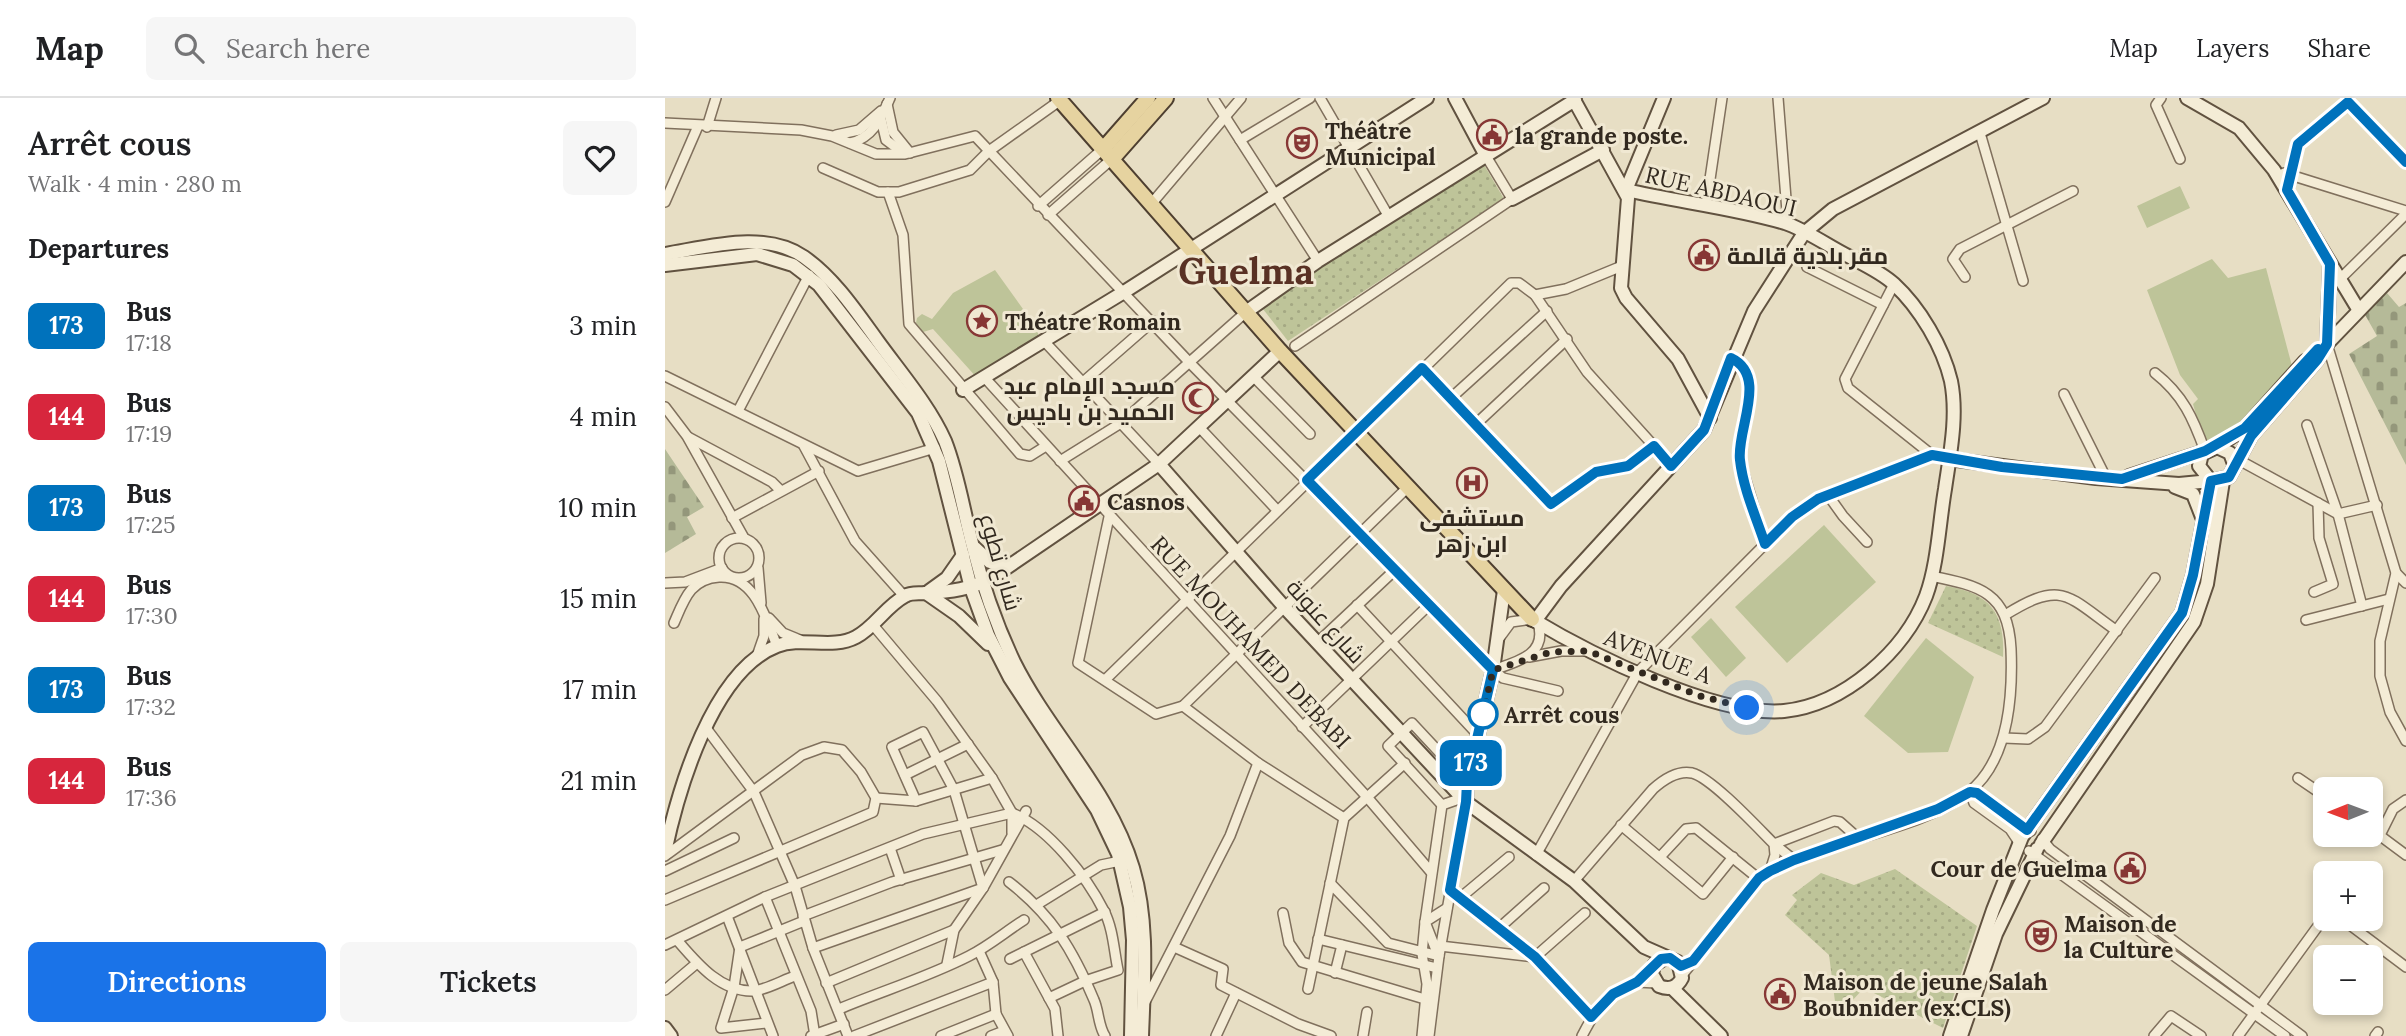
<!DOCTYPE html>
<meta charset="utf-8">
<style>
:root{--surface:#fff;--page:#f6f6f6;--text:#202124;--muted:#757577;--line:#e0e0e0;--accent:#1a73e8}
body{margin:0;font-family:Lora,Cairo,serif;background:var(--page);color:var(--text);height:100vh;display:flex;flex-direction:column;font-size:26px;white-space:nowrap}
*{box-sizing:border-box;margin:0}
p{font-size:23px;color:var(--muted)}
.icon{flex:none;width:38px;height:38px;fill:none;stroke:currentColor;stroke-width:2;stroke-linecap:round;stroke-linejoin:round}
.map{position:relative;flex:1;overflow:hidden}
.side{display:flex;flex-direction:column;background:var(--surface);width:665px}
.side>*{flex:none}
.badge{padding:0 14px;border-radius:10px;font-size:24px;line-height:46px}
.needle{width:46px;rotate:269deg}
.fabs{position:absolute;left:1648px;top:679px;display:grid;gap:14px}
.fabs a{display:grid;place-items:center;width:70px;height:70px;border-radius:10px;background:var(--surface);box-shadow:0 4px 10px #0003;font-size:35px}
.you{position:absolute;width:35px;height:35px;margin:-18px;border:5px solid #fff;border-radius:50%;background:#1a73e8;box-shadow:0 0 0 10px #1a73e833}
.map>.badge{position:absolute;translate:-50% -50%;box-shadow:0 0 0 4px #fff}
h2{padding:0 28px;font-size:26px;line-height:63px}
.round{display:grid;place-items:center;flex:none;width:74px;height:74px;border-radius:10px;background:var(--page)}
.overview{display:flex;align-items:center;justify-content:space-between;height:119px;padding:0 28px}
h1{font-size:33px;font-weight:600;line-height:52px}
.cta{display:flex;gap:14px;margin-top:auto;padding:14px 28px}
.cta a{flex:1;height:80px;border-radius:10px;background:var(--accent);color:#fff;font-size:28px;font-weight:600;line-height:80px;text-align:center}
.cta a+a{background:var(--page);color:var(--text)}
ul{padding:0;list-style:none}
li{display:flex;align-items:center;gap:21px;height:91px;padding:0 28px}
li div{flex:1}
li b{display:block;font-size:26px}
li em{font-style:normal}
li .badge{min-width:77px;font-weight:700;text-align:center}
header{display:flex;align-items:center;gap:42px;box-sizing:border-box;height:98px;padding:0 35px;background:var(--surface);border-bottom:2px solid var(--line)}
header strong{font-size:33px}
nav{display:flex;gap:38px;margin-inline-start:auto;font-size:24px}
.search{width:490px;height:63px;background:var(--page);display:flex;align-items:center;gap:18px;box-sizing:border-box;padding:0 24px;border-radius:10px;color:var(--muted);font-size:26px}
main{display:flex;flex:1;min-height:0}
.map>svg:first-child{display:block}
.cemetery{fill:url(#cemetery-stones)}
.park{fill:url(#park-dots)}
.garden{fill:#bec499}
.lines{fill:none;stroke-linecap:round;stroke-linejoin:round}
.street-casing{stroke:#80705d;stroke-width:12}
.secondary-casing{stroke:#615240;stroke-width:16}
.primary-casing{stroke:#4e3f30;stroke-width:18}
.street{stroke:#f4ecd6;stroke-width:9}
.secondary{stroke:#f4ecd6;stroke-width:12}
.primary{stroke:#e6d3a0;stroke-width:14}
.line-casing{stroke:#fff;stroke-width:16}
.line{stroke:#0072bc;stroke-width:10}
.walk{stroke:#32291f;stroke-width:7;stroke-dasharray:0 12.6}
.stop-dot{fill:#fff;stroke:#0072bc;stroke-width:3.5}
.labels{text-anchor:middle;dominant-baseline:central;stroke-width:6;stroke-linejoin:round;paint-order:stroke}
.poi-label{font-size:23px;font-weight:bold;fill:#32291f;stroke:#f0e8d2;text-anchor:start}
.street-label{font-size:23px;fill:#32291f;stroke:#f0e8d2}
.stop-label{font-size:23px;font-weight:bold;fill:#32291f;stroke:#f0e8d2;text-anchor:start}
.town-label{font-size:37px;font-weight:bold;fill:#593124;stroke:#f0e8d2}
</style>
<header>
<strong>Map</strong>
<div class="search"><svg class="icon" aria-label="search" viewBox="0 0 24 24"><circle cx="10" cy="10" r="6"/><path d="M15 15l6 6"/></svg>Search here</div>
<nav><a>Map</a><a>Layers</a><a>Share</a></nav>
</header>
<main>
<section class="side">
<div class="overview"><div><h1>Arrêt cous</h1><p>Walk · 4 min · 280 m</p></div><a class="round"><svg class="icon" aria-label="heart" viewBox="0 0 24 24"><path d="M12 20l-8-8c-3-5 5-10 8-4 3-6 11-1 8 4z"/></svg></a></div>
<h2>Departures</h2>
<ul>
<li><span class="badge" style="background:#0072bc;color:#fff">173</span><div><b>Bus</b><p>17:18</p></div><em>3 min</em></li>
<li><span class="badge" style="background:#d7263d;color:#fff">144</span><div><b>Bus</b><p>17:19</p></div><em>4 min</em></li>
<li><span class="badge" style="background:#0072bc;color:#fff">173</span><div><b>Bus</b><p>17:25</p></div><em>10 min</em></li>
<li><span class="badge" style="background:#d7263d;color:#fff">144</span><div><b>Bus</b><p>17:30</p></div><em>15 min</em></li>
<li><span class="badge" style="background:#0072bc;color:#fff">173</span><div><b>Bus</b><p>17:32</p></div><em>17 min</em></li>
<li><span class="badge" style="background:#d7263d;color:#fff">144</span><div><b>Bus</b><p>17:36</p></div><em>21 min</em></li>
</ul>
<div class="cta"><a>Directions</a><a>Tickets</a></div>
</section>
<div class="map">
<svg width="1741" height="938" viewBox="0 0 1741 938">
<defs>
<pattern id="cemetery-stones" width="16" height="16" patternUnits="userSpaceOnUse" patternTransform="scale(1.75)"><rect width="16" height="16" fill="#b5ba98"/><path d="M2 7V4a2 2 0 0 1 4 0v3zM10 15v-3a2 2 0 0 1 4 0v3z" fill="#94977b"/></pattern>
<pattern id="park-dots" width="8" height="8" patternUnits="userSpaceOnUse" patternTransform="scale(1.75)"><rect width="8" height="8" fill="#bec499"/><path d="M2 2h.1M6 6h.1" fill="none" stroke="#a4a883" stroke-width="1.8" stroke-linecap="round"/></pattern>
</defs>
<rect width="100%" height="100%" fill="#e7dec4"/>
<g class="cemetery">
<path d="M1722,195L1734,209L1741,205V367L1684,256L1712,238L1699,215Z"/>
<path d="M0,351L39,409L22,419L31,436L0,455Z"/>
</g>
<g class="park">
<path d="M818,65L839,101L623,243L594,206Z"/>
<path d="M1281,488C1325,495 1340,515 1338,559L1263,525Z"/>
<path d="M1230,771L1312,828L1278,930L1199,890L1172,919L1164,857L1120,817L1132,802L1127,797L1156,775L1189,787Z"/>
</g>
<g class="garden">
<path d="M1515,88L1525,110L1482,130L1472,108Z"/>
<path d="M1547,161L1563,180L1601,170L1627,268L1569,331L1539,345L1528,306L1533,301L1515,277L1482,192Z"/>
<path d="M330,172L373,232V243L313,281L268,231L258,234L251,225L252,220L257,216L267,221L288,195Z"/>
<path d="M1159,427L1211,484L1122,565L1070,509Z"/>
<path d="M1046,520L1081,560L1061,579L1026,539Z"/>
<path d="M1261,540L1309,579L1283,654L1243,655L1199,618Z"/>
</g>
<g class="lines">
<g class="street-casing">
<g id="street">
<path d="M548,0L653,163"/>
<path d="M655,0L724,119"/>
<path d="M1113,0L1123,126"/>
<path d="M1496,0L1491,7L1515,61"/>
<path d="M222,6L228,34L245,55"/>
<path d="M216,21L221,42L237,54"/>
<path d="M0,25L136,32L167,38L211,56H240L310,38L526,266L828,572L838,580L893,593"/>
<path d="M42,29L51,0"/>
<path d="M1315,35L1358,183"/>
<path d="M171,37L194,32L216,13"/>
<path d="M575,42L645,0"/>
<path d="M185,45C208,40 216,20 225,0"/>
<path d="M158,70L213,94H234L305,72L324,53L397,1"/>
<path d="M1619,75L1741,113"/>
<path d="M1622,92L1633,46L1683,4L1741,64"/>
<path d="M223,94L238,137L244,226L355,356L365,358L381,348"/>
<path d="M0,104L33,28"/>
<path d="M487,105L576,0"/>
<path d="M373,108L439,50"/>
<path d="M1041,108L1057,0"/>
<path d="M383,117L448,60"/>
<path d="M1142,169L1218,207"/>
<path d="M1300,179L1288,161L1295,151L1408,93"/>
<path d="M1675,181L1741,116"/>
<path d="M1229,186L1180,281L1183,290L1267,357"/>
<path d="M870,197L922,274L1006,367"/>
<path d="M379,243L494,366"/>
<path d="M1662,246L1731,475L1715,543V578L1725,614L1741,643"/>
<path d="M630,248L847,101L821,58"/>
<path d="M1066,260L1075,265L1080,272L1084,291L1075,363L1100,446"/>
<path d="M757,270L886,406L931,374L963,368L989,348"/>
<path d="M1490,275C1518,297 1528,320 1540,353"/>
<path d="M0,278L193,373L270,350"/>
<path d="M588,278L645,336"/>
<path d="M320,280L702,699L766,774"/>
<path d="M417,285L488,223"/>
<path d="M1399,296L1441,380"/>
<path d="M786,300L882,213"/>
<path d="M0,309L22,338L79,440"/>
<path d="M73,313L144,177"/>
<path d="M811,326L902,241"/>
<path d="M1642,327L1673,416L1697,508"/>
<path d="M534,329L612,412"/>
<path d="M23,339L107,384L115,392"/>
<path d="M139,348L190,443L239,498"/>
<path d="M1572,361L1673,416L1712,407"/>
<path d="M395,363L456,325L581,214"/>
<path d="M1163,397L1178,418L1202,444"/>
<path d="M444,419L413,565L491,616L518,608L593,665L679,720"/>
<path d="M67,420L154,373"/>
<circle cx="74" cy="460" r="20"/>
<path d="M93,470L96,505"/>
<path d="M1731,475L1741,485"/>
<path d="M0,485L20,484L57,470"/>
<path d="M1649,494L1668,486L1654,440L1653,405"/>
<path d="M692,507L813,637"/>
<path d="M1340,517C1398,481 1402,498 1452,533"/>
<path d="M104,520L118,535L135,542"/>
<path d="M1641,522L1724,501"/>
<path d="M9,525C19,502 25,481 54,479C90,477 101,521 112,548"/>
<path d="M208,527L272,603L327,680L347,715V735"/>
<path d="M835,539L846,524L867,521"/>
<path d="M652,545L731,471"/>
<path d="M864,559L896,553H923"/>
<path d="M91,561L99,538V521"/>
<path d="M828,572C851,564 883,557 873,525"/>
<path d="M441,581L846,185H854L870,197L901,191L957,168"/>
<path d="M518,608L743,389"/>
<path d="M637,629L765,506"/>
<path d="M41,630L89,694L130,788L148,850L183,938"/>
<path d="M1339,640L1363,641L1380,629L1490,480"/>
<path d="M240,677L303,646"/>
<path d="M1633,680L1661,699"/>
<path d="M211,700L251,703L327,680"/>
<path d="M777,707L723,648L747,625L802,684"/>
<path d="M956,727L1038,796L1068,759"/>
<path d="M1706,731L1741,757"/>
<path d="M1715,737L1728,711L1741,702"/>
<path d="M1377,741L1385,751L1637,938"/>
<path d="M1355,746L1345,731L1309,705L1305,694L1313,695L1366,733"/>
<path d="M225,750L236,782"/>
<path d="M1364,753L1620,938"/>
<path d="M871,757L973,574L1127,419L1153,401L1267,357L1284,361"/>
<path d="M0,758L137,657L159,649L177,652L196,674L211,700L208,714L0,802"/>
<path d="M995,759L1021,731L1031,730L1094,781"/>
<path d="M1129,762L1109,746L1169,723L1175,724L1193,740"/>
<path d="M0,773L69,740"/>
<path d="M909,783L988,691C998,682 1012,672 1027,675C1047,680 1093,730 1109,746L1110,757L1105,773"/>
<path d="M344,784C387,817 408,852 429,902C434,913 433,927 440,938"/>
<path d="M665,785L723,845L774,858"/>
<path d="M785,792L870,859L926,919"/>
<path d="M100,799L146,913L150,938"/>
<path d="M795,800L844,759"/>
<path d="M373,806L436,767L455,763"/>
<path d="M618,815L624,845L637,864L763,902"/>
<path d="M62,818L108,938"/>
<path d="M138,818L227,784L337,752"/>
<path d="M1677,821L1741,869"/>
<path d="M833,831L879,790"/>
<path d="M653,841L772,870"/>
<path d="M12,842C31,864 55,894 88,893C101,892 118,882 130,878"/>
<path d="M0,847L100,799L258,736L347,715C383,729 422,779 439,813C448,830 449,853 453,872L420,883L384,900"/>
<path d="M775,848L870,859L920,815"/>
<path d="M509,849L558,871L556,887L633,926L666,938"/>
<path d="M148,850L318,790L289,692L258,634L227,649L251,703"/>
<path d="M314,853L328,884L331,916L343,938"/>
<path d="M359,854L390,911L393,938"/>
<path d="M773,857L760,824L782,810"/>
<path d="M345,861L440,814"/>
<path d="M282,866L289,832L318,790L361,713"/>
<path d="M987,872L972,884L991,885"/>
<path d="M670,875L677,847"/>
<path d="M1018,876L1094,781C1116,765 1141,757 1167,749C1208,735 1271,721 1304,694C1344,662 1348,599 1346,551C1343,494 1315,488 1266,478"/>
<path d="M161,885L289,832"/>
<path d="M643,891L679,720L740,665"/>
<path d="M0,892L32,865"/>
<path d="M480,904L565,738L593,665"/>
<path d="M174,911C217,893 263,879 304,858C324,848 340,834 359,822"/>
<path d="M101,925L56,930L69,889L75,849L139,823"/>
<path d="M146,938L179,926"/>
<path d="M189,938L328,884"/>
<path d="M276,938L331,916"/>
<path d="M326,938L339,933"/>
<path d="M551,938L571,895"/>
<path d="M698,938L702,914"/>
<path d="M757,938L762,886L757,856L760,824L777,707L794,701L801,704L774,858L764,938"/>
<path d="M917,938C930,912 944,893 972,884"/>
<path d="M1489,938L1506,918L1536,938"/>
<path d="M1573,938L1661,817"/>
<path d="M1710,938L1713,934"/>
</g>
</g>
<g class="secondary-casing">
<g id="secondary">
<path d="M790,0L821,58"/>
<path d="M908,0L963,100L956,190L961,200L1013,261L1045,320"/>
<path d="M1522,0L1574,30L1609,72L1693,211"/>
<path d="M961,92L999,0"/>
<path d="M847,101L938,52"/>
<path d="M0,156C43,149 100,132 139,159C169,180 191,213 212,242C235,274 264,307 280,343C293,376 298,411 307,445C317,486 331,526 349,564C385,636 445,692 468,770C484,824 479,882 477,938"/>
<path d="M0,167L92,156L128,167L154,187L253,315L274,363L306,490L323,537L345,580L432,712L453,756L465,809L468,842L466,938"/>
<path d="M581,214L653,163L910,2"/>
<path d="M1662,245L1665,166"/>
<path d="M298,292L459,194L762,0"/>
<path d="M1552,349L1580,330L1640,263"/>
<path d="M1284,361L1431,380L1514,386L1546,383L1528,477L1517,515L1357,739L1328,812L1285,938"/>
<path d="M494,366L621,511L801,704L909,783L979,849L1013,864L1017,880C1012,890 1004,892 994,888L987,876L989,867L1000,860"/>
<path d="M1569,366L1565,355L1552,349L1537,356L1534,368L1546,383L1564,379L1586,338L1652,262L1662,246L1741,164"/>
<path d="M1464,378L1540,353"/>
<path d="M1510,389L1528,396L1537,419"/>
<path d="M310,450L325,464L341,470"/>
<path d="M264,493L282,480L298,457"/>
<path d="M261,495L294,518L323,546"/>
<path d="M867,521C925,556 1051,619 1119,613C1179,607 1240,553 1261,498C1273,465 1274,426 1280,391C1285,356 1293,318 1286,283C1278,249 1255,210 1229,186C1216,174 1198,166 1183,158C1163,148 1141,132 1120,125C1069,110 1014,104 961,92"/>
<path d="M870,523L896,488L1039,332L1089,213L1139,135L1168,111L1378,0"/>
<path d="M801,704L802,684L828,572L839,492"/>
<path d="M1376,746L1529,524L1542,486L1558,383"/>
<path d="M0,754C13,693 47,573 112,548C137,538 167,552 191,539C210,529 221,508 240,498C246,494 254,496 261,495C285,494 307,491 328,479L494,366L615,253"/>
<path d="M1007,890L1056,938"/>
<path d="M0,930L6,938"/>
<path d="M1296,938L1331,836L1372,751"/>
</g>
</g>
<g class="primary-casing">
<g id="primary">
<path d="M393,0L615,253L867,521"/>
<path d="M439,50L483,0"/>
<path d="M448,60L501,0"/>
</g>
</g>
<use href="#street" class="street"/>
<use href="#secondary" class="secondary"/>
<use href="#primary" class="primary"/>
</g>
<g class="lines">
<g class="line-casing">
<path id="line" d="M1653,251L1580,330L1540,353L1457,381L1337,369L1267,357L1153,401L1127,419L1100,446C1091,419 1078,390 1075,362C1071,332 1104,278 1066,260L1039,332L1006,368L989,348L963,368L931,374L886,406L757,270L642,382L828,572L802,684L801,704L785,792L870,859L926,919L948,896L972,884L996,861L1005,860L1016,868L1028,863L1094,780L1105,773L1129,762L1273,711L1305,694L1312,695L1362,732L1517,515L1528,477L1546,383L1564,379L1586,338L1652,262L1662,246L1665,166L1622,92L1633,46L1683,4L1741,64"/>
</g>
<use href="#line" class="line"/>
<path class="walk" d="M818,616L828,572L886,554L923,553L1035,598L1082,610"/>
</g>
<defs>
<g id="civic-ring" transform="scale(1.575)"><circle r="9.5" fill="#f0e8d2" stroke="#873735" stroke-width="1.5"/><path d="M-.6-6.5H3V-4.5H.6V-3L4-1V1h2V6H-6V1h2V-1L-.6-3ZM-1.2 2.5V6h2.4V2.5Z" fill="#873735"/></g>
<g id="theatre-ring" transform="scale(1.575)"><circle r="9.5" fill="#f0e8d2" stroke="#873735" stroke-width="1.5"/><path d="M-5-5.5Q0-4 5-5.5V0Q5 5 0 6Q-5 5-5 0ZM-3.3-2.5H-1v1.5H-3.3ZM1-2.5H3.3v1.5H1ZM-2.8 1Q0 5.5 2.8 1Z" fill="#873735"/></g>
<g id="sight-ring" transform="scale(1.575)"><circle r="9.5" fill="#f0e8d2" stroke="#873735" stroke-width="1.5"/><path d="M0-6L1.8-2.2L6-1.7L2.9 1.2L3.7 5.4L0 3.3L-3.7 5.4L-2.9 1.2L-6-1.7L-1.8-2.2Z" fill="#873735"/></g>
<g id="mosque-ring" transform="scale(1.575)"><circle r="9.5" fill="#f0e8d2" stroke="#873735" stroke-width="1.5"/><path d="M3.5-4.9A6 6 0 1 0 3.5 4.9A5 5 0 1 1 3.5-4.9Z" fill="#873735"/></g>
<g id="hospital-ring" transform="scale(1.575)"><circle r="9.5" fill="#f0e8d2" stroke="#873735" stroke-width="1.5"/><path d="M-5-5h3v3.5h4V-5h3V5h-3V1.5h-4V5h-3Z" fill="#873735"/></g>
</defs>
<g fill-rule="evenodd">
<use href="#civic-ring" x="827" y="37"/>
<use href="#theatre-ring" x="637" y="45"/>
<use href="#civic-ring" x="1039" y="157"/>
<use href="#sight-ring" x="317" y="223"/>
<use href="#mosque-ring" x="533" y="300"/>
<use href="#hospital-ring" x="807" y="385"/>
<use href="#civic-ring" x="419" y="403"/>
<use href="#civic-ring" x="1465" y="770"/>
<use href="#theatre-ring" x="1376" y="838"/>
<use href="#civic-ring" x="1115" y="896"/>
</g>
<circle class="stop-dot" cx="818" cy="616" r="14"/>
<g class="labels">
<g class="poi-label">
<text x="660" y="32">Théâtre<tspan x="660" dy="26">Municipal</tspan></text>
<text x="850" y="37">la grande poste.</text>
<text x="1062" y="157">مقر بلدية قالمة</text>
<text x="340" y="223">Théatre Romain</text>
<text x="510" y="287" text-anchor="end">مسجد الإمام عبد<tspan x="510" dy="26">الحميد بن باديس</tspan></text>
<text x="442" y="403">Casnos</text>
<text x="807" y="419" text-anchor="middle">مستشفى<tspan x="807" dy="26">ابن زهر</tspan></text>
<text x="1442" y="770" text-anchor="end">Cour de Guelma</text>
<text x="1399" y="825">Maison de<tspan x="1399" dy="26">la Culture</tspan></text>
<text x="1138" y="883">Maison de jeune Salah<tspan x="1138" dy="26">Boubnider (ex:CLS)</tspan></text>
</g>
<g class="street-label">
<text transform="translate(1056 93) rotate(13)">RUE ABDAOUI</text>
<text transform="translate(336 464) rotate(74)">شارع تطوع</text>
<text transform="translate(661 523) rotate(48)">شارع عنونة</text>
<text transform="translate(586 544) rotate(47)">RUE MOUHAMED DEBABI</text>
<text transform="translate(993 558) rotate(21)">AVENUE A</text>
</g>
<g class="stop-label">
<text x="839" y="616">Arrêt cous</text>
</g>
<g class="town-label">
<text x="581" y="172">Guelma</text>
</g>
</g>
</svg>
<div class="fabs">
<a><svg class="needle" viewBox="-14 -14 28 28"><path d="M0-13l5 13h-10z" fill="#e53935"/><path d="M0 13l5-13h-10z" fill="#757577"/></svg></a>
<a>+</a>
<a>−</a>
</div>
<div class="you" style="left:1082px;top:610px"></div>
<b class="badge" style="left:806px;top:665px;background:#0072bc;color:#fff">173</b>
</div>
</main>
